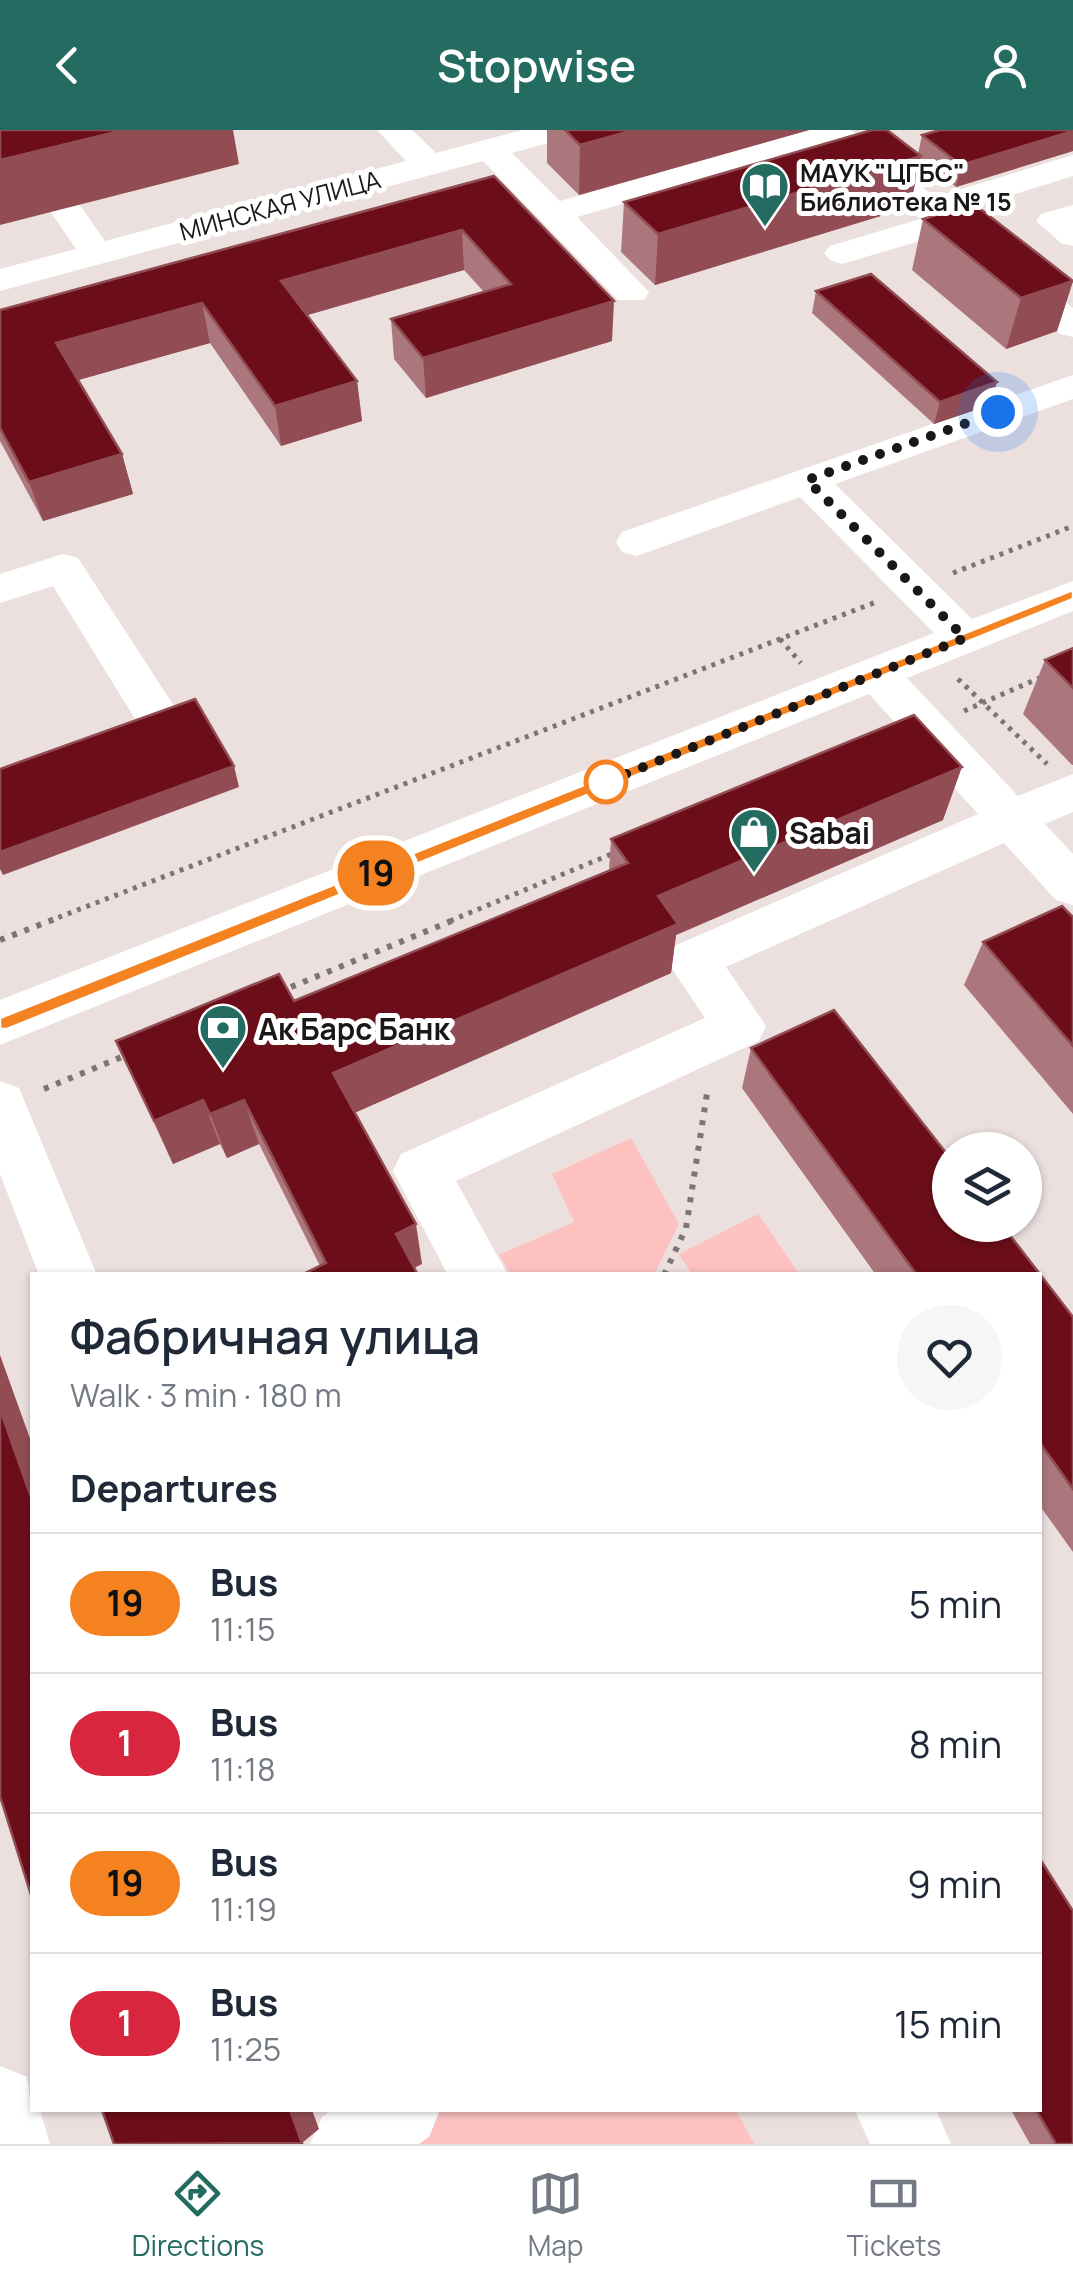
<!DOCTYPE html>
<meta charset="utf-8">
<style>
:root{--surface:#fff;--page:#f6f6f7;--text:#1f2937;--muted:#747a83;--line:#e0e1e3;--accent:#246b61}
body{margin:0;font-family:Manrope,sans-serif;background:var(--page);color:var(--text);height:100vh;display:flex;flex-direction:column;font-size:38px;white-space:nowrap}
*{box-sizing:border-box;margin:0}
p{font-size:32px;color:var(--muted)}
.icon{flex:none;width:55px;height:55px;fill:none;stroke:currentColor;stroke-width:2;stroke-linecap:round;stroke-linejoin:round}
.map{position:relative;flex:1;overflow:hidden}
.drawer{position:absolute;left:30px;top:1142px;width:1012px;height:840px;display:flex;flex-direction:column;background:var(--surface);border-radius:0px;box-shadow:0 2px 8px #0004}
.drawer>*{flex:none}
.badge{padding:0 20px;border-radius:32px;font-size:35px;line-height:65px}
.tools{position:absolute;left:932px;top:1002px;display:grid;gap:20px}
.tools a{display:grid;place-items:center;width:110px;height:110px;border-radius:50%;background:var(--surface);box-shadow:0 2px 8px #0004;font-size:50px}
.you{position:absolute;width:50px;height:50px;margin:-25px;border:8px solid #fff;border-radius:50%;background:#1a73e8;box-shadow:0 0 0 15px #1a73e833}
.map>.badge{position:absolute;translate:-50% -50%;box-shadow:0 0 0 5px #fff}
h2{padding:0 40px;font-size:38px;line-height:90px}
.round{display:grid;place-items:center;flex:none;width:105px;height:105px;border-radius:52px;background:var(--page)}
.summary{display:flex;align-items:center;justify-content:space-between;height:170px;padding:0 40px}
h1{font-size:48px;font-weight:600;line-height:75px}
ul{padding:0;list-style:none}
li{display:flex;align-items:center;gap:30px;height:140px;padding:0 40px;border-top:2px solid var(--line)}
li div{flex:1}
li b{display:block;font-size:38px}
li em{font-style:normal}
li .badge{min-width:110px;font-weight:700;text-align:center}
header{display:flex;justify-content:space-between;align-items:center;height:130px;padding:0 40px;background:var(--accent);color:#fff;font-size:45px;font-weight:600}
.menu{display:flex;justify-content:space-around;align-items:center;height:140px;border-top:2px solid var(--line);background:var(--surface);font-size:28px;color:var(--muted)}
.menu a{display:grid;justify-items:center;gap:5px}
.menu .selected{color:var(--accent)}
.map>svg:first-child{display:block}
.green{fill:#fdc2c0}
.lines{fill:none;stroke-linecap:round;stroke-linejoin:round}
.path-far1{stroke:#7d7574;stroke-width:5;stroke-dasharray:4 6;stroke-linecap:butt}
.path{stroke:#7d7574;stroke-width:6;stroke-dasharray:5 8;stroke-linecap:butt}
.minor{fill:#fff;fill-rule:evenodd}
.wall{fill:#ac777c}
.shaded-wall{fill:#924d54}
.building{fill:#6c0e19;stroke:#924d54;stroke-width:2.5}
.line{fill:#f58220;stroke:#fff;stroke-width:2.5}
.walk{stroke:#1b1716;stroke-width:10;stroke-dasharray:0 18}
.stop-dot{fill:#fff;stroke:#f58220;stroke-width:5}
.labels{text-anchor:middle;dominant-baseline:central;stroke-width:10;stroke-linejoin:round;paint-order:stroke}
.far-poi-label{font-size:25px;font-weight:bold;fill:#1b1716;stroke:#fff;text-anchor:start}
.far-street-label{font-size:25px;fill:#1b1716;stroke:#fff}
.poi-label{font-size:30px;font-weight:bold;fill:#1b1716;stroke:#fff;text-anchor:start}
</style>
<header><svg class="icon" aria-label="back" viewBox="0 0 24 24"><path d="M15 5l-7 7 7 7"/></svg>Stopwise<svg class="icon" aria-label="person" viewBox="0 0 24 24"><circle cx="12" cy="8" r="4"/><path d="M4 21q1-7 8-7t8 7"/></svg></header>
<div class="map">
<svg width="1073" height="2014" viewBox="0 0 1073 2014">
<rect width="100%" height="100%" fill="#ece0df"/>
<g class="green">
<path d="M631,1008L679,1094L654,1145H511L499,1125L574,1092L552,1044Z"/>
<path d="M758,1084L800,1145H692L679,1124Z"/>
<path d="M416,1980H736L754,2014H391Z"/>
</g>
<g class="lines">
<g class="path-far1">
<path d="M953,443L1073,396"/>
<path d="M780,509L801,533"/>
<path d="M958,549L1047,634"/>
<path d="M964,581L1044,546"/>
<path d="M49,791L876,472"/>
<path d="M450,791L614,723"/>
</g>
<g class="path">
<path d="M0,810L55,789"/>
<path d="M279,862L456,789"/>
<path d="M44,959L129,924"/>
<path d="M664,1145L686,1098L708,957"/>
</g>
<g class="minor">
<path d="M377,0H412L436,23L522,0H575L570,7L512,23L560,71L810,0H851L935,67L1073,25V46L954,83L1073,178V207L1060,204L940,105L842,134L830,130L824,123L830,116L920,89L829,15L577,87L649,162L644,170H618L483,31L0,161V139L76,119L48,78L53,71H77L105,111L406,31Z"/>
<path d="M1073,75V116L1061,113L1036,91L1041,84Z"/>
<path d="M1073,245V269L835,354L972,489L1073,451V481L907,548L1018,666L1073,644V682L1045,694L1073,724V775L1056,770L1004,713L726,837L766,896L759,911L456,1051L508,1145H448L393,1041L401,1024L705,888L666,830L674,816L978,684L869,564L0,915V870L934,503L800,367L637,426L622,422L616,412L622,402Z"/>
<path d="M63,424L78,428L172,573L179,585L172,597L156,601L140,597L53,456L0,473V444Z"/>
<path d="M0,951L19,958L97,1145H39L0,1044Z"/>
<path d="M0,1936L27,1947L32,1980H40L50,2014H0Z"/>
<path d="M332,1980H440L429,2007L419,2014H310L322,1987Z"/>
<path d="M855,1980H936L951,2014H870Z"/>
</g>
</g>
<g class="wall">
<path d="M547,0H809L579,65L547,33Z"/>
<path d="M1073,0V21L956,57L920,30L910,77L655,155L621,122L624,72L918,24L922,5Z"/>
<path d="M494,46L612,211L426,268L394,229L391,189L484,162L464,140L307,185L357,251L362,291L281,316L210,213L78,250L122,324L133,364L43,391L0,311V180Z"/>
<path d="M923,89L1073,151L1057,201L1006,219L912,140Z"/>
<path d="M816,161L990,275L934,294L812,183Z"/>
<path d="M1073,518V635H1072L1023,584L1045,530Z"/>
<path d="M943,690L676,805L671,843L354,983L422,1134L414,1138L320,1136L259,1014L227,1028L220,1014L173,1034L116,911L294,871L609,740L611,709Z"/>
<path d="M1073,787V984L964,855L983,812Z"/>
<path d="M834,880L950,1028V1095H1002L1073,1187V1422L1040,1376V1145H876L742,958L751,918Z"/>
<path d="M1011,1980H1040L1073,2014H1030Z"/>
</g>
<g class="shaded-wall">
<path d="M121,0H233L239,34L0,95V30Z"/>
<path d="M634,0H809L579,65L580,15Z"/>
<path d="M1073,1V21L956,57L961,35Z"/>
<path d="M921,26L910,77L655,155L658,104Z"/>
<path d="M462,100L464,140L287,191L281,151Z"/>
<path d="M1073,151L1057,201L1006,219L1021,168Z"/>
<path d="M614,171L612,211L426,268L423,228Z"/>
<path d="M202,173L210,213L68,253L56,213Z"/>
<path d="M357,251L362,291L281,316L275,276Z"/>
<path d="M997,252L990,275L934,294L940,272Z"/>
<path d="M122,324L133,364L43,391L29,352Z"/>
<path d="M234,636L239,657L3,745L0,739V722Z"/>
<path d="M962,637L943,690L676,805L671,843L343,988L333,943L658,766Z"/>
<path d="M203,970L220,1014L173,1034L154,991Z"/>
<path d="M244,970L259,1014L227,1028L210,984Z"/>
<path d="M416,1094L422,1134L403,1143L396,1104Z"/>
<path d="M0,1225L32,1314V1370L0,1279Z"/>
<path d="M290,1980H312L319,1999L302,2013Z"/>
</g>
<g class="building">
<path d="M0,0H124L0,30Z"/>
<path d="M565,0H634L580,15Z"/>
<path d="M872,0H887L921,26L658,104L624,72Z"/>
<path d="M940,0H1073V1L961,35L922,5Z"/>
<path d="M494,46L614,171L423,228L391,189L511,154L462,100L281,151L357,251L275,276L202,173L56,213L122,324L29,352L0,298V180Z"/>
<path d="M974,74L1073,151L1021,168L923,89Z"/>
<path d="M871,144L997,252L940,272L816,161Z"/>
<path d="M1073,518V558L1045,530Z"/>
<path d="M195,569L234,636L0,722V639Z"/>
<path d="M914,585L962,637L658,766L678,794L333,943L416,1094L396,1104L418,1145H301L326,1133L244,970L210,984L203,970L154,991L116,911L279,844L294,871L628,733L611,709Z"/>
<path d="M1062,776L1073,787V916L983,812Z"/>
<path d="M834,880L950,1028V1095H1002L1073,1187V1359L1040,1313V1145H917L751,918Z"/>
<path d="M0,1279L32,1370V1768L0,1666Z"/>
<path d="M1040,1729L1073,1781V2014H1056L1036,1980H1040Z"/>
<path d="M102,1980H290L302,2013L114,2014Z"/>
</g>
<path class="line" d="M1073,460V469L7,899H0V888Z"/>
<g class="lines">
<path class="walk" d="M606,652L591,658L965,508L807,350L998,282"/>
</g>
<defs>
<g id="library-pin" transform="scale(2.5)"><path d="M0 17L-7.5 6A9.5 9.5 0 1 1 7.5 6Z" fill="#246b61" stroke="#fff"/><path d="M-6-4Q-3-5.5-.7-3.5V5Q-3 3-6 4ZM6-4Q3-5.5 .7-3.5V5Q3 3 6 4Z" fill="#fff"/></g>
<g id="shop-pin" transform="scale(2.5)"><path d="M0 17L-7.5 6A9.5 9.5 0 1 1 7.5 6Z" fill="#246b61" stroke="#fff"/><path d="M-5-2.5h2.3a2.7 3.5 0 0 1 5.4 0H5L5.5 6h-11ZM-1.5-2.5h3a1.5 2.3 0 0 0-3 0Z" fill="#fff"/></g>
<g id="bank-pin" transform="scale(2.5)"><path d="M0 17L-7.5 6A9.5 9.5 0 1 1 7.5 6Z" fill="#246b61" stroke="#fff"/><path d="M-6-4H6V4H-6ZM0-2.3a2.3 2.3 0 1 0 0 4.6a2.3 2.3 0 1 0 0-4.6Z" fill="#fff"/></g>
</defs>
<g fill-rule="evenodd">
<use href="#library-pin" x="765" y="56"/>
<use href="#shop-pin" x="754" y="702"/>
<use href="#bank-pin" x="223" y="898"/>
</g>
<circle class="stop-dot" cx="606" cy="652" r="20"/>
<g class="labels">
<g class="far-poi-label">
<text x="800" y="42">МАУК "ЦГБС"<tspan x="800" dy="29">Библиотека № 15</tspan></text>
</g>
<g class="far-street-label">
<text transform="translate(280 75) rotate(-15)">МИНСКАЯ УЛИЦА</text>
</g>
<g class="poi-label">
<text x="789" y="702">Sabai</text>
<text x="258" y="898">Ак Барс Банк</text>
</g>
</g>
</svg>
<div class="tools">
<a><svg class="icon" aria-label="layers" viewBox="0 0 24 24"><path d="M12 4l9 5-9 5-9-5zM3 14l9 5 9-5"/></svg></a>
</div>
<div class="you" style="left:998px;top:282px"></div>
<b class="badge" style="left:376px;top:743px;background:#f58220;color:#111">19</b>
<section class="drawer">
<div class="summary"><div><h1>Фабричная улица</h1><p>Walk · 3 min · 180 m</p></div><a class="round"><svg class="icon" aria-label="heart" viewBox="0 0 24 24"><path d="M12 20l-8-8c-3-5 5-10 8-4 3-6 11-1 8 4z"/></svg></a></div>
<h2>Departures</h2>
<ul>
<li><span class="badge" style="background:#f58220;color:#111">19</span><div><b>Bus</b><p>11:15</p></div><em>5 min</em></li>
<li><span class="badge" style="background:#d7263d;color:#fff">1</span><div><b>Bus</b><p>11:18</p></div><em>8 min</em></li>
<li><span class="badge" style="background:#f58220;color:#111">19</span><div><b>Bus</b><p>11:19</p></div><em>9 min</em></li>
<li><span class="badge" style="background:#d7263d;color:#fff">1</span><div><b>Bus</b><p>11:25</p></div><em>15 min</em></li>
</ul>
</section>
</div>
<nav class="menu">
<a class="selected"><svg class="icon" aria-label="directions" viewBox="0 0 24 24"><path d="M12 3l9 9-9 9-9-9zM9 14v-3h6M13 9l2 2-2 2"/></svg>Directions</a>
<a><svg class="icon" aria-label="map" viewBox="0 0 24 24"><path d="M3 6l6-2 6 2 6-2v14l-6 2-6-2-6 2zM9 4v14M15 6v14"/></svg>Map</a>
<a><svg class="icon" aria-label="tickets" viewBox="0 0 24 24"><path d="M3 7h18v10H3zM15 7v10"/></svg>Tickets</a>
</nav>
